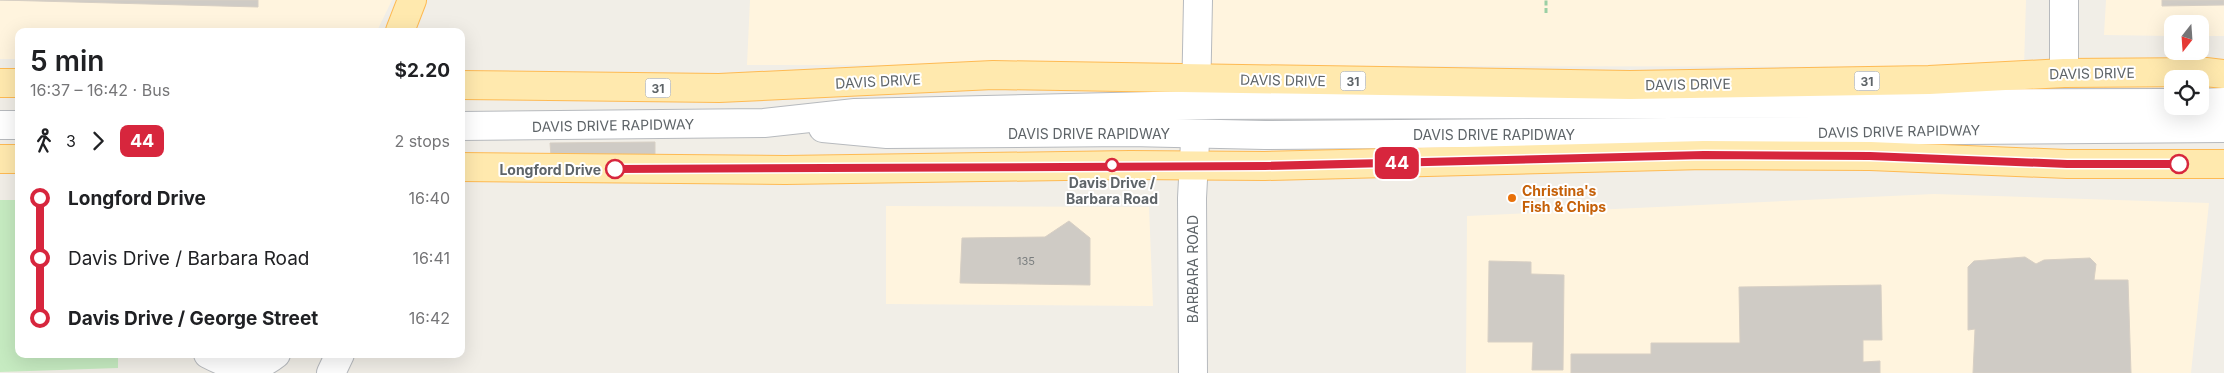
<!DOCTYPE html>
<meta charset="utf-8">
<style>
:root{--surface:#fff;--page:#f6f6f6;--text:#202124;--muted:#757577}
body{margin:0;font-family:Inter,sans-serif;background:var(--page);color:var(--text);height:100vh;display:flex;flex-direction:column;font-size:19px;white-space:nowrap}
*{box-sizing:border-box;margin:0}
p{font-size:16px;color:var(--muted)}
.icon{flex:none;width:28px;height:28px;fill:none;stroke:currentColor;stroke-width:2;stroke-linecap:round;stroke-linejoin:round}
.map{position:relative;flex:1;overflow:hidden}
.panel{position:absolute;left:15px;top:28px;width:450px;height:330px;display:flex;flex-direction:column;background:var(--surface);border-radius:10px;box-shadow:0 5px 20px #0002}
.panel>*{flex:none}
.badge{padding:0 10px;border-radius:8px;font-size:18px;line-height:32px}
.needle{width:32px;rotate:197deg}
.fabs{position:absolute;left:2164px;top:15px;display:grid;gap:10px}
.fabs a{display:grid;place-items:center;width:45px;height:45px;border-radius:10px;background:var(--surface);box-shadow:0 5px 20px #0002;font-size:25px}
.map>.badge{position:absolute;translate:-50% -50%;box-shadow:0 0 0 2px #fff}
.legs{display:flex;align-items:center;gap:8px;height:55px;padding:0 15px;font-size:16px}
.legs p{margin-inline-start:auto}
.head{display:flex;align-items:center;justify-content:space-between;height:85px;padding:0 15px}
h1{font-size:28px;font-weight:600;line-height:38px}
ul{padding:0 15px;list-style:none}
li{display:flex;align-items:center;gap:18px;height:60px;font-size:19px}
li i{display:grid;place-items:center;width:8px;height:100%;margin:0 6px;background:currentColor}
li i::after{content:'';width:12px;height:12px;margin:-6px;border:4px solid;border-radius:50%;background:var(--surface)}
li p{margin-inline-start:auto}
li:first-child i{background:linear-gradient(#0000 50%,currentColor 0)}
li:last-child i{background:linear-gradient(currentColor 50%,#0000 0)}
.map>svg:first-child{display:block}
.commercial{fill:#fff4de}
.green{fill:#c6ebc1}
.building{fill:#cfcbc5;stroke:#d7cfc4}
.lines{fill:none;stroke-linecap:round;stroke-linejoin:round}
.minor-casing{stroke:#b7babe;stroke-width:30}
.major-casing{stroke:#feba53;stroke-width:30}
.path{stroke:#9bcfa4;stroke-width:3;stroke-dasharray:5 2.5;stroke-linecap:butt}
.minor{stroke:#fff;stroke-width:28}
.major{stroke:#ffe9ae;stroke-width:28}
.line-1-casing{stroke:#fff;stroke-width:11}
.line-1{stroke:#d7263d;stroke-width:8}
.stop-1-dot{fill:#fff;stroke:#d7263d;stroke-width:2.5}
.food-dot{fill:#e8710a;stroke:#fff;stroke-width:2}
.labels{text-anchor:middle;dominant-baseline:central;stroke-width:4;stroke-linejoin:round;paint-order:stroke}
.number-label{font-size:11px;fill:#7a7e7f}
.shield{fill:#fff;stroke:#8e9295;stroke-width:1}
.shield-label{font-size:12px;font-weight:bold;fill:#5e6468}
.street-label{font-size:14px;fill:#5e6468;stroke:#fff}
.stop-label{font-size:14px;font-weight:bold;fill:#5e6468;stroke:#fff;text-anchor:end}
.food-label{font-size:14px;font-weight:bold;fill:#c56008;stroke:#fff;text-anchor:start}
</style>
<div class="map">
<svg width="2224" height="373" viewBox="0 0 2224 373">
<rect width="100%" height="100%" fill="#f1eee7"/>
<g class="commercial">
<path d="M0,0H392L377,31H19V59H0Z"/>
<path d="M750,0H2026L2024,67L747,65Z"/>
<path d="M2106,0H2224V36H2200V24H2172V36L2104,35Z"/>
<path d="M1934,194L2209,203L2191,373H1466L1467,216Z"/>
<path d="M886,206L1149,207L1153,306L886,304Z"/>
</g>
<path class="green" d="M0,200H19V354H118V368L0,372Z"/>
<g class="building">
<path d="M0,0H258V7Z"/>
<path d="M2162,0H2224V5L2162,6Z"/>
<path d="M655,142V155L551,156L550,143Z"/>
<path d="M1069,221L1090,238V285L960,283L962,238L1045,237Z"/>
<path d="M2025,257L2036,264L2044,260L2090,258L2096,264L2094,280H2128L2131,373H1973L1975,329L1968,330V267L1974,261Z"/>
<path d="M1489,261L1531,262V274L1564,275L1563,370H1532L1533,342H1488Z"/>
<path d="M1881,285L1882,340H1863V362L1880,361V373H1571V354H1651V343H1740L1739,287Z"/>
</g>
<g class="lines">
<g class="minor-casing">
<g id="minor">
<path d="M2064,0V73"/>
<path d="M1196,102L1198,0"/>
<path d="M2200,103L2224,102"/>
<path d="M0,125H19"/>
<path d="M461,126L764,123L855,113L1196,105L2172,103"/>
<path d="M823,128L887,134L1130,132L1265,135L2224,128"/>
<path d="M208,354C237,369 252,373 276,354"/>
<path d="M331,373L340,354"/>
<path d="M1193,373L1192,198L1195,142"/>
</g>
</g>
<g class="major-casing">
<g id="major">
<path d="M400,31L412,0"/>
<path d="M0,83H19"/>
<path d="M461,85L719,88L993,75L1630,85L1929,80L2064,73L2206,72L2224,74"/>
<path d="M0,159H19"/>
<path d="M461,167L785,170L1130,165L1265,166L1704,155L1870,156L2067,164H2224"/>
</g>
</g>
<path class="path" d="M1546,13V0"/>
<use href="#minor" class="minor"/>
<use href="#major" class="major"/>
</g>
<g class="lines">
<g class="line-1-casing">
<path id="line-1" d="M615,169L1265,166L1704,155L1870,156L2067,164H2179"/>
</g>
<use href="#line-1" class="line-1"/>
</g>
<g class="stop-1-dot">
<circle cx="2179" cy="164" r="9"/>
<circle cx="1112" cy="165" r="6"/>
<circle cx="615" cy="169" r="9"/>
</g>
<circle class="food-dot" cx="1512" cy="198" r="5"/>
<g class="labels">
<g class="number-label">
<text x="1026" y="261">135</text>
</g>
<g class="shield">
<rect x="1340.5" y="71.5" width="25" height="19" rx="4"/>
<rect x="1854.5" y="71.5" width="25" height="19" rx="4"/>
<rect x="645.5" y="78.5" width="25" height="19" rx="4"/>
</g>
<g class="shield-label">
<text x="1353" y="81">31</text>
<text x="1867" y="81">31</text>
<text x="658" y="88">31</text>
</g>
<g class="street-label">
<text transform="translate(2092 73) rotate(-1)">DAVIS DRIVE</text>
<text transform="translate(1283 80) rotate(1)">DAVIS DRIVE</text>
<text transform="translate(878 81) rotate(-3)">DAVIS DRIVE</text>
<text transform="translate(1688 84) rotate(-1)">DAVIS DRIVE</text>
<text transform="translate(613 125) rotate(-1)">DAVIS DRIVE RAPIDWAY</text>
<text transform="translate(1899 131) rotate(-1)">DAVIS DRIVE RAPIDWAY</text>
<text x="1089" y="133">DAVIS DRIVE RAPIDWAY</text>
<text x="1494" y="134">DAVIS DRIVE RAPIDWAY</text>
<text transform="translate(1192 269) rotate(-90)">BARBARA ROAD</text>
</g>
<g class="stop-label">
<text x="601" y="169">Longford Drive</text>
<text x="1112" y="182" text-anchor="middle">Davis Drive /<tspan x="1112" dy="16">Barbara Road</tspan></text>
</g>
<g class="food-label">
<text x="1522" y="190">Christina's<tspan x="1522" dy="16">Fish &amp; Chips</tspan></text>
</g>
</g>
</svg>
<div class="fabs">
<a><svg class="needle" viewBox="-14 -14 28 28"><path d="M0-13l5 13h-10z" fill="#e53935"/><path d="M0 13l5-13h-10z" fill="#757577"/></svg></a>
<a><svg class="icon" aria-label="locate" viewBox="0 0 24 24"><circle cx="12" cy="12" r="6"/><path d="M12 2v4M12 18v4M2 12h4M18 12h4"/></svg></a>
</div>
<b class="badge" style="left:1397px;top:163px;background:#d7263d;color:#fff">44</b>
<section class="panel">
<div class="head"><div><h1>5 min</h1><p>16:37 – 16:42 · Bus</p></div><b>$2.20</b></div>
<div class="legs"><svg class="icon" aria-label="walk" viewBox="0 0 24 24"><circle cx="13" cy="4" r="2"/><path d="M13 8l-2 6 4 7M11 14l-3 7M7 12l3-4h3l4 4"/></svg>3<svg class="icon" aria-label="forward" viewBox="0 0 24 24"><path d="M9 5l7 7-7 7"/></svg><b class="badge" style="background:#d7263d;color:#fff">44</b><p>2 stops</p></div>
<ul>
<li><i style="color:#d7263d"></i><b>Longford Drive</b><p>16:40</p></li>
<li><i style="color:#d7263d"></i><span>Davis Drive / Barbara Road</span><p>16:41</p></li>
<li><i style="color:#d7263d"></i><b>Davis Drive / George Street</b><p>16:42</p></li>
</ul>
</section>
</div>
